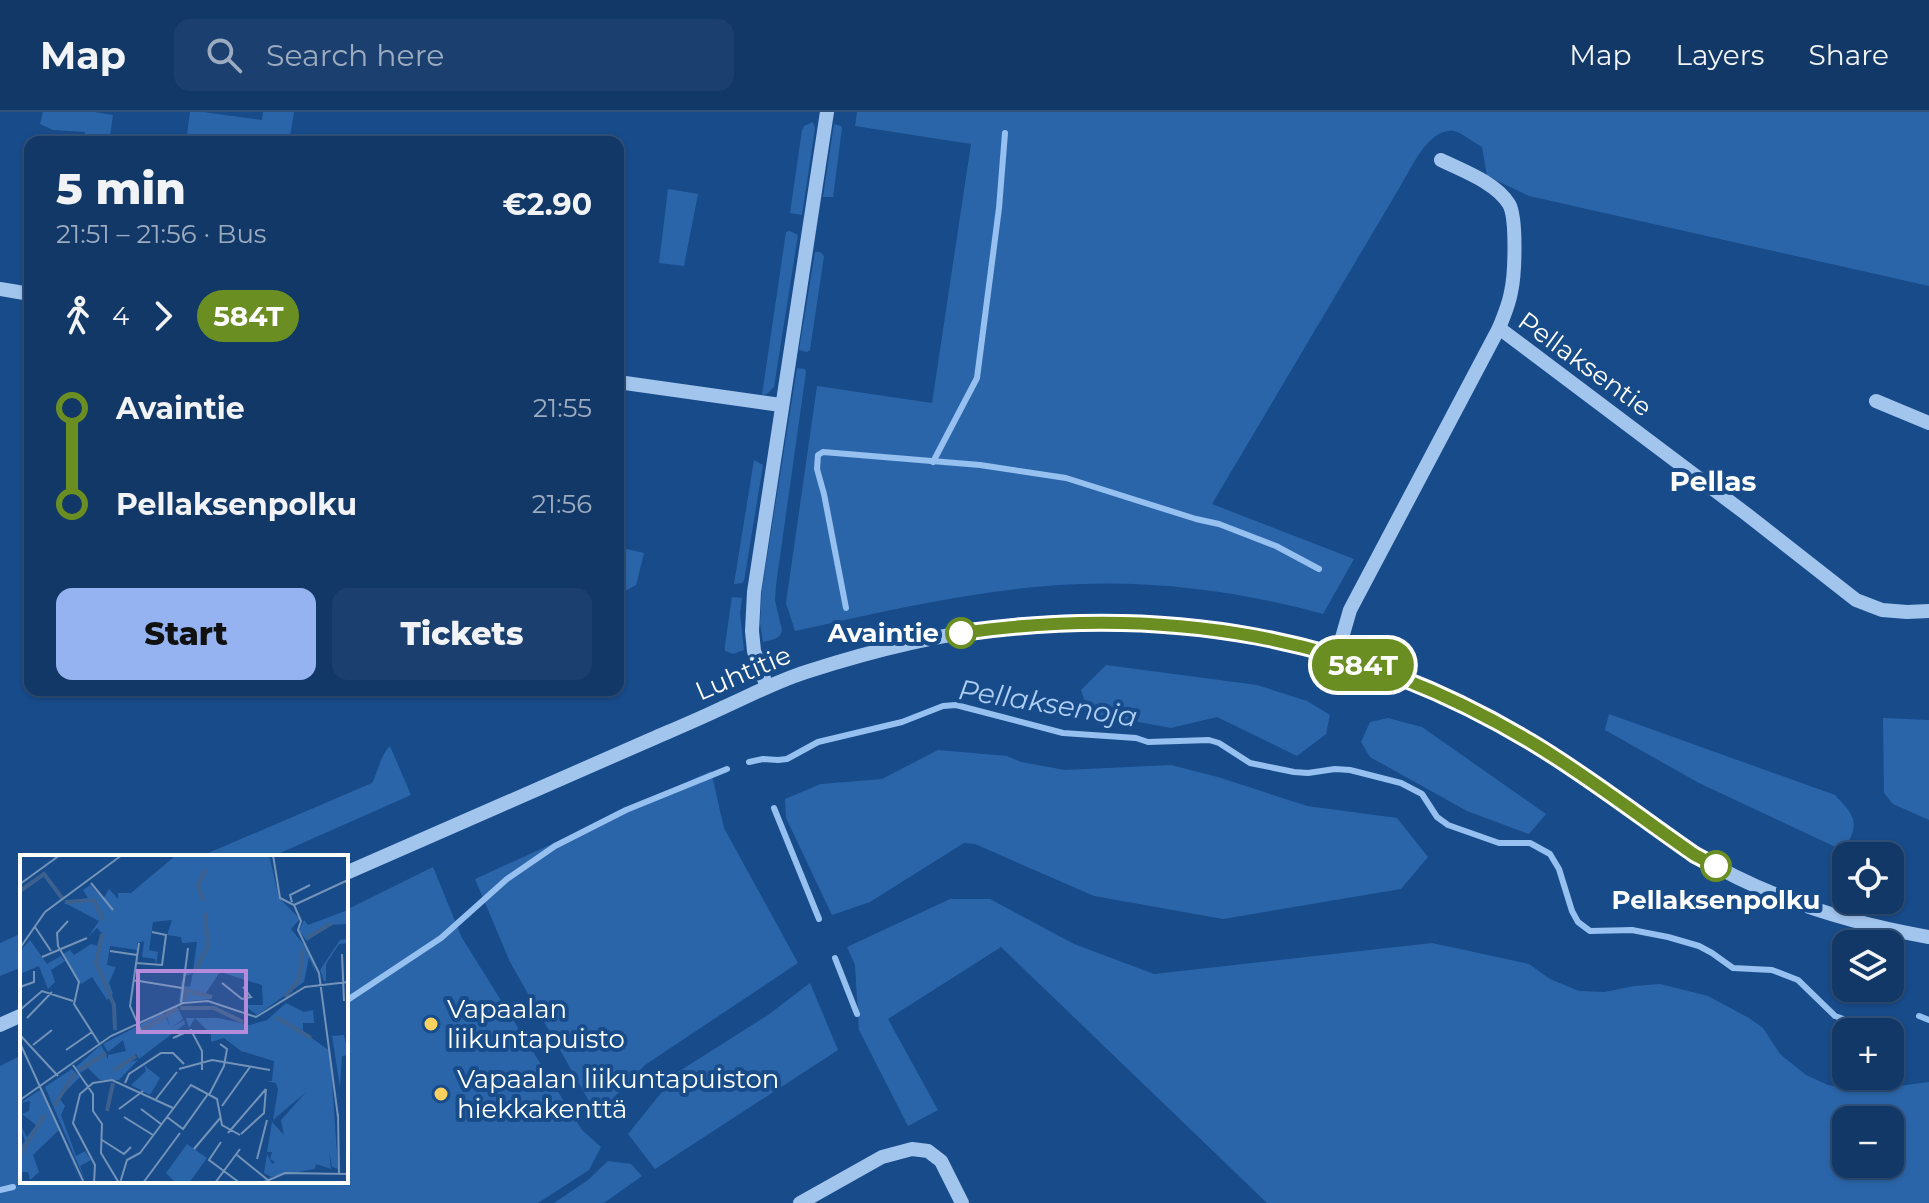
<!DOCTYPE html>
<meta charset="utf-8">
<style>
:root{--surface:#123868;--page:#1b3f6e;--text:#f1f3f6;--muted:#9cacc0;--line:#31527c;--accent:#95b2f1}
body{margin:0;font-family:Montserrat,sans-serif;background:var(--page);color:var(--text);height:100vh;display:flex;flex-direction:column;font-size:30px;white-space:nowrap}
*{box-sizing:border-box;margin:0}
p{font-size:26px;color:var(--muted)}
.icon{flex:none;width:44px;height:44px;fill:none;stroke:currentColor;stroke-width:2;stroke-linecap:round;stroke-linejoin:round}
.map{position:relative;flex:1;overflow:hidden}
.side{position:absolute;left:24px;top:24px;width:600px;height:560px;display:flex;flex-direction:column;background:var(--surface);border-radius:16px;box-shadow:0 2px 6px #0004,0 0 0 2px var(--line)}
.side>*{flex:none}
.badge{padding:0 16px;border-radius:26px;font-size:28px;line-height:52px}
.buttons{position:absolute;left:1832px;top:730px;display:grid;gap:16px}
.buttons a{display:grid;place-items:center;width:72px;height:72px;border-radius:16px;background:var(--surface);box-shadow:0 2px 6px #0004,0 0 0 2px var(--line);font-size:40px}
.map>.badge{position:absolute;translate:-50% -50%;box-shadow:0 0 0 4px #fff}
.legs{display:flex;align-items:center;gap:12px;height:88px;padding:0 32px;font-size:26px}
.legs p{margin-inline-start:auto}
.head{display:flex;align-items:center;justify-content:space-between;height:136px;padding:0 32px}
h1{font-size:44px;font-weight:800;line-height:60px}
.cta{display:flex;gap:16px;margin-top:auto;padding:16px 32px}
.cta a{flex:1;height:92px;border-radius:16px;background:var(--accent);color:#111;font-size:32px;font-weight:800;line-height:92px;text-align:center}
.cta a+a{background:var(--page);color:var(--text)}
ul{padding:0 32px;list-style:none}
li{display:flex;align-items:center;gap:28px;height:96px;font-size:30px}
li i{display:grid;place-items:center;width:12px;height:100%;margin:0 10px;background:currentColor}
li i::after{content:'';width:20px;height:20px;margin:-10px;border:6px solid;border-radius:50%;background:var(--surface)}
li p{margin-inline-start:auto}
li:first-child i{background:linear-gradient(#0000 50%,currentColor 0)}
li:last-child i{background:linear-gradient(currentColor 50%,#0000 0)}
header{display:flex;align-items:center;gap:48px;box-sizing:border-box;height:112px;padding:0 40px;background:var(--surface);border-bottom:2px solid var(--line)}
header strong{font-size:38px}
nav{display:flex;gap:44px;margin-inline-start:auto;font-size:28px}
.search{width:560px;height:72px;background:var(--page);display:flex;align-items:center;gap:20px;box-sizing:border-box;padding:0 28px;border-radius:16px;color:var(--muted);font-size:30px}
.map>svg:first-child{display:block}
.green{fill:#2b65a9;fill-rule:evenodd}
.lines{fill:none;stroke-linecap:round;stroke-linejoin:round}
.stream{stroke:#95c0f0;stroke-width:6}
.minor{stroke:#a2c5ee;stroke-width:14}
.line-1-casing{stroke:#fff;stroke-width:18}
.line-1{stroke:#6b8e23;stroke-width:12}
.stop-1-dot{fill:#fff;stroke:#6b8e23;stroke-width:4}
.poi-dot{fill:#ffd05f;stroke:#184b8a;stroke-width:3}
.labels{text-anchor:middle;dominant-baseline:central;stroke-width:8;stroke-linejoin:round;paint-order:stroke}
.street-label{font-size:26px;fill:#fff;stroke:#184b8a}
.stop-label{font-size:26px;font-weight:bold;fill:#fff;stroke:#184b8a;text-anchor:end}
.poi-label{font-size:26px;fill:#fff;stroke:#184b8a;text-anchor:start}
.neighbourhood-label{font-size:28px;font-weight:bold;fill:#fff;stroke:#184b8a}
.water-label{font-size:28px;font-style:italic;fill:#aecff5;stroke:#184b8a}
.inset-river{fill:none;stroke:#3c618f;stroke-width:4}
.inset-road{fill:none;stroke:#7493b9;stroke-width:2}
.view{fill:#b68bdc;fill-opacity:0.15;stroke:#b68bdc;stroke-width:4}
.inset-edge{fill:none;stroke:#fff;stroke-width:4}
</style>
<header>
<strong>Map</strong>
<div class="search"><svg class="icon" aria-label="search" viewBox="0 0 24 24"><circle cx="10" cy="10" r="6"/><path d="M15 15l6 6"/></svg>Search here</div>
<nav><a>Map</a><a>Layers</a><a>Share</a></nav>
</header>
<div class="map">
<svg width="1929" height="1091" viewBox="0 0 1929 1091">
<rect width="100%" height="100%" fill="#184b8a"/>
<g class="green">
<path d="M43,0H94L113,3L109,30H84L85,20L53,18L40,12Z"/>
<path d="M190,0H203L262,8L263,0H294L289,30H186Z"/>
<path d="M857,0H1929V174L1529,84L1487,64L1482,35C1475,31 1460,20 1454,19C1429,15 1412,55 1401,73L1212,392L1354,447L1323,502C1237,478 1147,467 1058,473C969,479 882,500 795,519L786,491L817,274L932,291L971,32L855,14Z"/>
<path d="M813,10L815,16L802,103L790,101L802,18L804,14Z"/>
<path d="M834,12L841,14L842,16L833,85H823Z"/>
<path d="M668,77L698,82L684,154L659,151Z"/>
<path d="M790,119L798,123L774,275L767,282L762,283L786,120Z"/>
<path d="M815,140H820L824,144L810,238L807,240L799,238Z"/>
<path d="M797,256L805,257L806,260L776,473L775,489L782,518C781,527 771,528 763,530L760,511L762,477Z"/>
<path d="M754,348L763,353L744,469L742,471L734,472Z"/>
<path d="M618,435L644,441L636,473L618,483Z"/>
<path d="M732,485L742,486L740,501L744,538L733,542L725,539V533Z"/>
<path d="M1106,553L1257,573L1307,589L1330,603L1326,622L1297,644L1217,605L1171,616L1089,601L1081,578Z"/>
<path d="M1609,602L1835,683C1857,706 1859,711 1844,739L1699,671L1605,618Z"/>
<path d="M1388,606L1422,615L1546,702L1529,722L1467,699L1370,645L1361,630L1370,610Z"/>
<path d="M1883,606L1929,608V708L1893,692L1884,681Z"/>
<path d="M390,634L411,683L271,745H199L372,671C378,660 381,642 390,634Z"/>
<path d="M938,638L1007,644L1021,650L1065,658L1171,653L1218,665L1307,694L1397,706L1428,745L1401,777L1223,807L1094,784L975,732L964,731L870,790L832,803L786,706L785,687L821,672L882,667Z"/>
<path d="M711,659L724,716L798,851L645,953L597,1003L510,850L475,767Z"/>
<path d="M433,755L462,826L582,1018L601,1035L589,1058L538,1091H0V954L22,943V1069H346V798Z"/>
<path d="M950,787H990L1074,832L1154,862L1432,831L1529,852L1550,867L1579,879L1605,880L1634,874L1660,872L1708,884L1749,906L1763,916L1780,942L1806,963L1828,973L1862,979L1929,970V1091H1267L1001,835L888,907L938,998L908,1014L859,918L855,853L847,835ZM1846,1008H1890V1052H1846Z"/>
<path d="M22,821V855L0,864V831Z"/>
<path d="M810,871L838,938L655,1057L628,1022L678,960L768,903Z"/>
<path d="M608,1049L631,1052L642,1064L604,1091H554L588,1068Z"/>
</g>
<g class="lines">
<g class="stream">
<path d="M933,350L977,266L999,96L1005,21"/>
<path d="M846,496L824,382L817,357L818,343L823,340L980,353L1066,366L1196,407L1219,412L1276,434L1319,457"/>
<path d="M749,650L763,647L778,648L787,647L818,630L902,610L943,594L956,593L1063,621L1136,626L1148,630L1209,628L1219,631L1250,651L1294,660L1308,661L1335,657L1350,658L1401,671L1422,682L1437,705L1448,713L1499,731H1530L1550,742L1559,757L1572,799L1578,810L1590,819L1632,818L1668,825L1699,834L1712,841L1733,856L1772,858L1798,868L1835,904L1852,910L1869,911L1876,909"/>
<path d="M774,696L819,807"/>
<path d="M835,846L857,902"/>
<path d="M346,889L441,826L507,767L555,734L626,698L727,657"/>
<path d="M1919,904L1929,908"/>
<path d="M0,1078L13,1075"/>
</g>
<g class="minor">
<path d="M0,177L30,182"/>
<path d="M1499,216L1745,401L1856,488L1882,498L1907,500L1929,499"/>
<path d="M618,270L781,293"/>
<path d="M1876,289L1929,311"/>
<path d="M1337,543L1350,498L1499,216C1504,204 1509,192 1511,180C1515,163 1517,106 1509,92C1495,70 1463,59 1441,48"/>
<path d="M767,575L754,539L752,519L754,480L827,0"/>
<path d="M346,761C448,716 550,672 652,627C675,617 699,607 722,596C751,583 779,568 809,559C874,538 941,522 1009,514C1169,496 1339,527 1482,602C1515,620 1547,638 1577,659C1617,686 1654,719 1696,743C1767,786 1848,811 1929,825"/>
<path d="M0,913L22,903"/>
<path d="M800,1091L882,1045L912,1037L928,1039L941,1049L962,1091"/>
</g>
</g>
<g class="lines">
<g class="line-1-casing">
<path id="line-1" d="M961,521C1165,492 1353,523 1531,630C1588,664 1640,705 1695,743L1716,754"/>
</g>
<use href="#line-1" class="line-1"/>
</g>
<g class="stop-1-dot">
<circle cx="961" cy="521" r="14"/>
<circle cx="1716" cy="754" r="14"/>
</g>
<g class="poi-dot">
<circle cx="431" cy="912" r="8"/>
<circle cx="441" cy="982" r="8"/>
</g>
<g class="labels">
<g class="street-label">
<text transform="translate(1585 252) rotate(36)">Pellaksentie</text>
<text transform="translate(743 561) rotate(-23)">Luhtitie</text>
</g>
<g class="stop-label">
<text x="939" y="521">Avaintie</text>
<text x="1716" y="788" text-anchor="middle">Pellaksenpolku</text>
</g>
<g class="poi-label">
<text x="447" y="897">Vapaalan<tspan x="447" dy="30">liikuntapuisto</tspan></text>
<text x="457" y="967">Vapaalan liikuntapuiston<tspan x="457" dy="30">hiekkakenttä</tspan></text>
</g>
<g class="neighbourhood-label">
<text x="1713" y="369">Pellas</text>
</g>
<g class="water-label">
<text transform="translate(1048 591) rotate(9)">Pellaksenoja</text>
</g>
</g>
<g transform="translate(20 743)">
<rect width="328" height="328" fill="#184b8a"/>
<path d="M249,0L259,43L280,64L271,74L289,96L297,121L289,102L284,127L237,160L224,150H243L242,130L200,117L186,138L192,144L159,147L162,123L164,131L170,132L173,118L163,122V116L151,114L173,115L177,87L162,88L161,82L147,80L152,65L133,67L129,95L138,97L136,110L135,104L122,102L124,86L117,88V95L90,91L87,110L96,112L89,128L93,139L87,145L72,122L61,129L43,99L50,95L54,100L71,89L85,93L77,90L82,78L77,73L68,82L79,66L43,47L68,43L63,35L70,30L83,44L89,34L98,44V38H111L155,1ZM328,55V88L319,89L306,109V126H321H304L300,115L320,85L328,84L327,69L308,70L287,86L279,76L284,65L288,70ZM10,85L27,109L41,101L45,106L31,115L35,127L28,134L19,111L0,119V96ZM266,148L284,157L293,155L294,168H283V177L310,196L318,314L312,312L309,295L311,314L296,309L295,314L251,322L244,318L247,299L252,309L255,307L250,304L252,297H247L252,267L264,280L261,265L286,237L253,265L258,234L256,228L246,226H252L254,206L221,196L204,183L191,187V179L175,163L169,173L166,163H198L230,170L247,165ZM158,153L163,164L151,173L164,165L165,169L119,204L116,199L101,209L118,205L99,225H80L68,213L60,218L56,212L81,190L88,204V200L106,196L103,185L88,197L83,189L143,158L151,172L145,159ZM324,180L328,200L322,201L320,232L312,181ZM124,210L140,223L130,240L111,230L126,216ZM52,214L60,222L39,243L45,251L41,260L56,301L65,296L71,305L60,311L66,328L25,232ZM20,235L38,269L61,328L39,275L13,300L19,317L10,325L8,317H2L0,293L5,286L0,270L7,282L16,270L2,259L9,256L10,246L0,248ZM167,289L187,303L169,328H156L146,318Z" fill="#2b65a9"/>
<path class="inset-river" d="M0,36L24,19L42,43M183,46L178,30L186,14M45,47L74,45L83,65M82,79L76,108L94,150L95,175M287,83L312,68M175,116L188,92L185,58M265,142L279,125L283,94M166,144L164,135L192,142M160,153H194L223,167M256,162L291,183M122,175L158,153M60,215L86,198M94,215L116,201M34,251L55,218M87,256L93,228M0,300L25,259"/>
<path class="inset-road" d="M253,0L260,43L274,50L281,66L278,75L299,118L318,262M71,28L93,55M0,29L40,0M272,47L270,40L290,30M274,50L328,25M48,66L37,78L38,91L59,127L54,149L79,188M15,72L31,96M119,88L110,151L121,176M0,93L25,57L102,0M90,96L117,100M322,99L324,146M22,102L67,83M116,108L142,110L146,80L132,77M113,125L162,133M202,128L222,144L231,142L223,132M0,132L14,127V116M161,148L168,93M0,155L22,136L53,146M7,163L32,137M0,180L38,221M153,183L171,175L182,196V215M0,188L64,328M13,190L32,175M46,195L72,177M53,210L73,239V256L82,269L81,298L99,328M159,214L192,205L250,215M105,228L109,219L141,198H153L164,209M189,240L204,211L207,194L200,189M136,244L157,217M0,245L91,181L163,148L188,146L236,162L285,132L328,127M202,251L230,212M99,254L123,236M121,254L141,269M318,259L319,319M104,262L133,280M147,262L163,274L188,239M208,278L246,234M221,279L244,258L246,234M82,285L104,299L111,292M201,287L189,305L220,328M174,294L201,262M217,300L249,326M237,304L247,265M74,328L75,310L53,268L60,239L73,228L92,225L153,253M100,328L107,305L120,298L171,230L197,244L202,270L220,280M123,328L160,278M195,328L220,294M242,328L265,318L328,319"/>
<path class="view" d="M118,116H226V177H118Z"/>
<rect width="328" height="328" class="inset-edge"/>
</g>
</svg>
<div class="buttons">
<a><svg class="icon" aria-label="locate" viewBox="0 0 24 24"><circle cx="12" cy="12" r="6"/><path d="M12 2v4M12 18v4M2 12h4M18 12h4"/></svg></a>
<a><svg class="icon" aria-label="layers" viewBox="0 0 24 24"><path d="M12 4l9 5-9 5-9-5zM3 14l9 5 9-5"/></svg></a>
<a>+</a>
<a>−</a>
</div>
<b class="badge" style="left:1363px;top:553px;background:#6b8e23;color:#fff">584T</b>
<section class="side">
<div class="head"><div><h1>5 min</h1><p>21:51 – 21:56 · Bus</p></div><b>€2.90</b></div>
<div class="legs"><svg class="icon" aria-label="walk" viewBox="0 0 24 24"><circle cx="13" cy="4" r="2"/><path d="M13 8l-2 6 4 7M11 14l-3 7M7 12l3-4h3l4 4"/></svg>4<svg class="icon" aria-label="forward" viewBox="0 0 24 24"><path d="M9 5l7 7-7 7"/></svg><b class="badge" style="background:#6b8e23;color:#fff">584T</b></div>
<ul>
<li><i style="color:#6b8e23"></i><b>Avaintie</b><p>21:55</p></li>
<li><i style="color:#6b8e23"></i><b>Pellaksenpolku</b><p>21:56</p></li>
</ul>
<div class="cta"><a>Start</a><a>Tickets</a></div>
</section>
</div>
